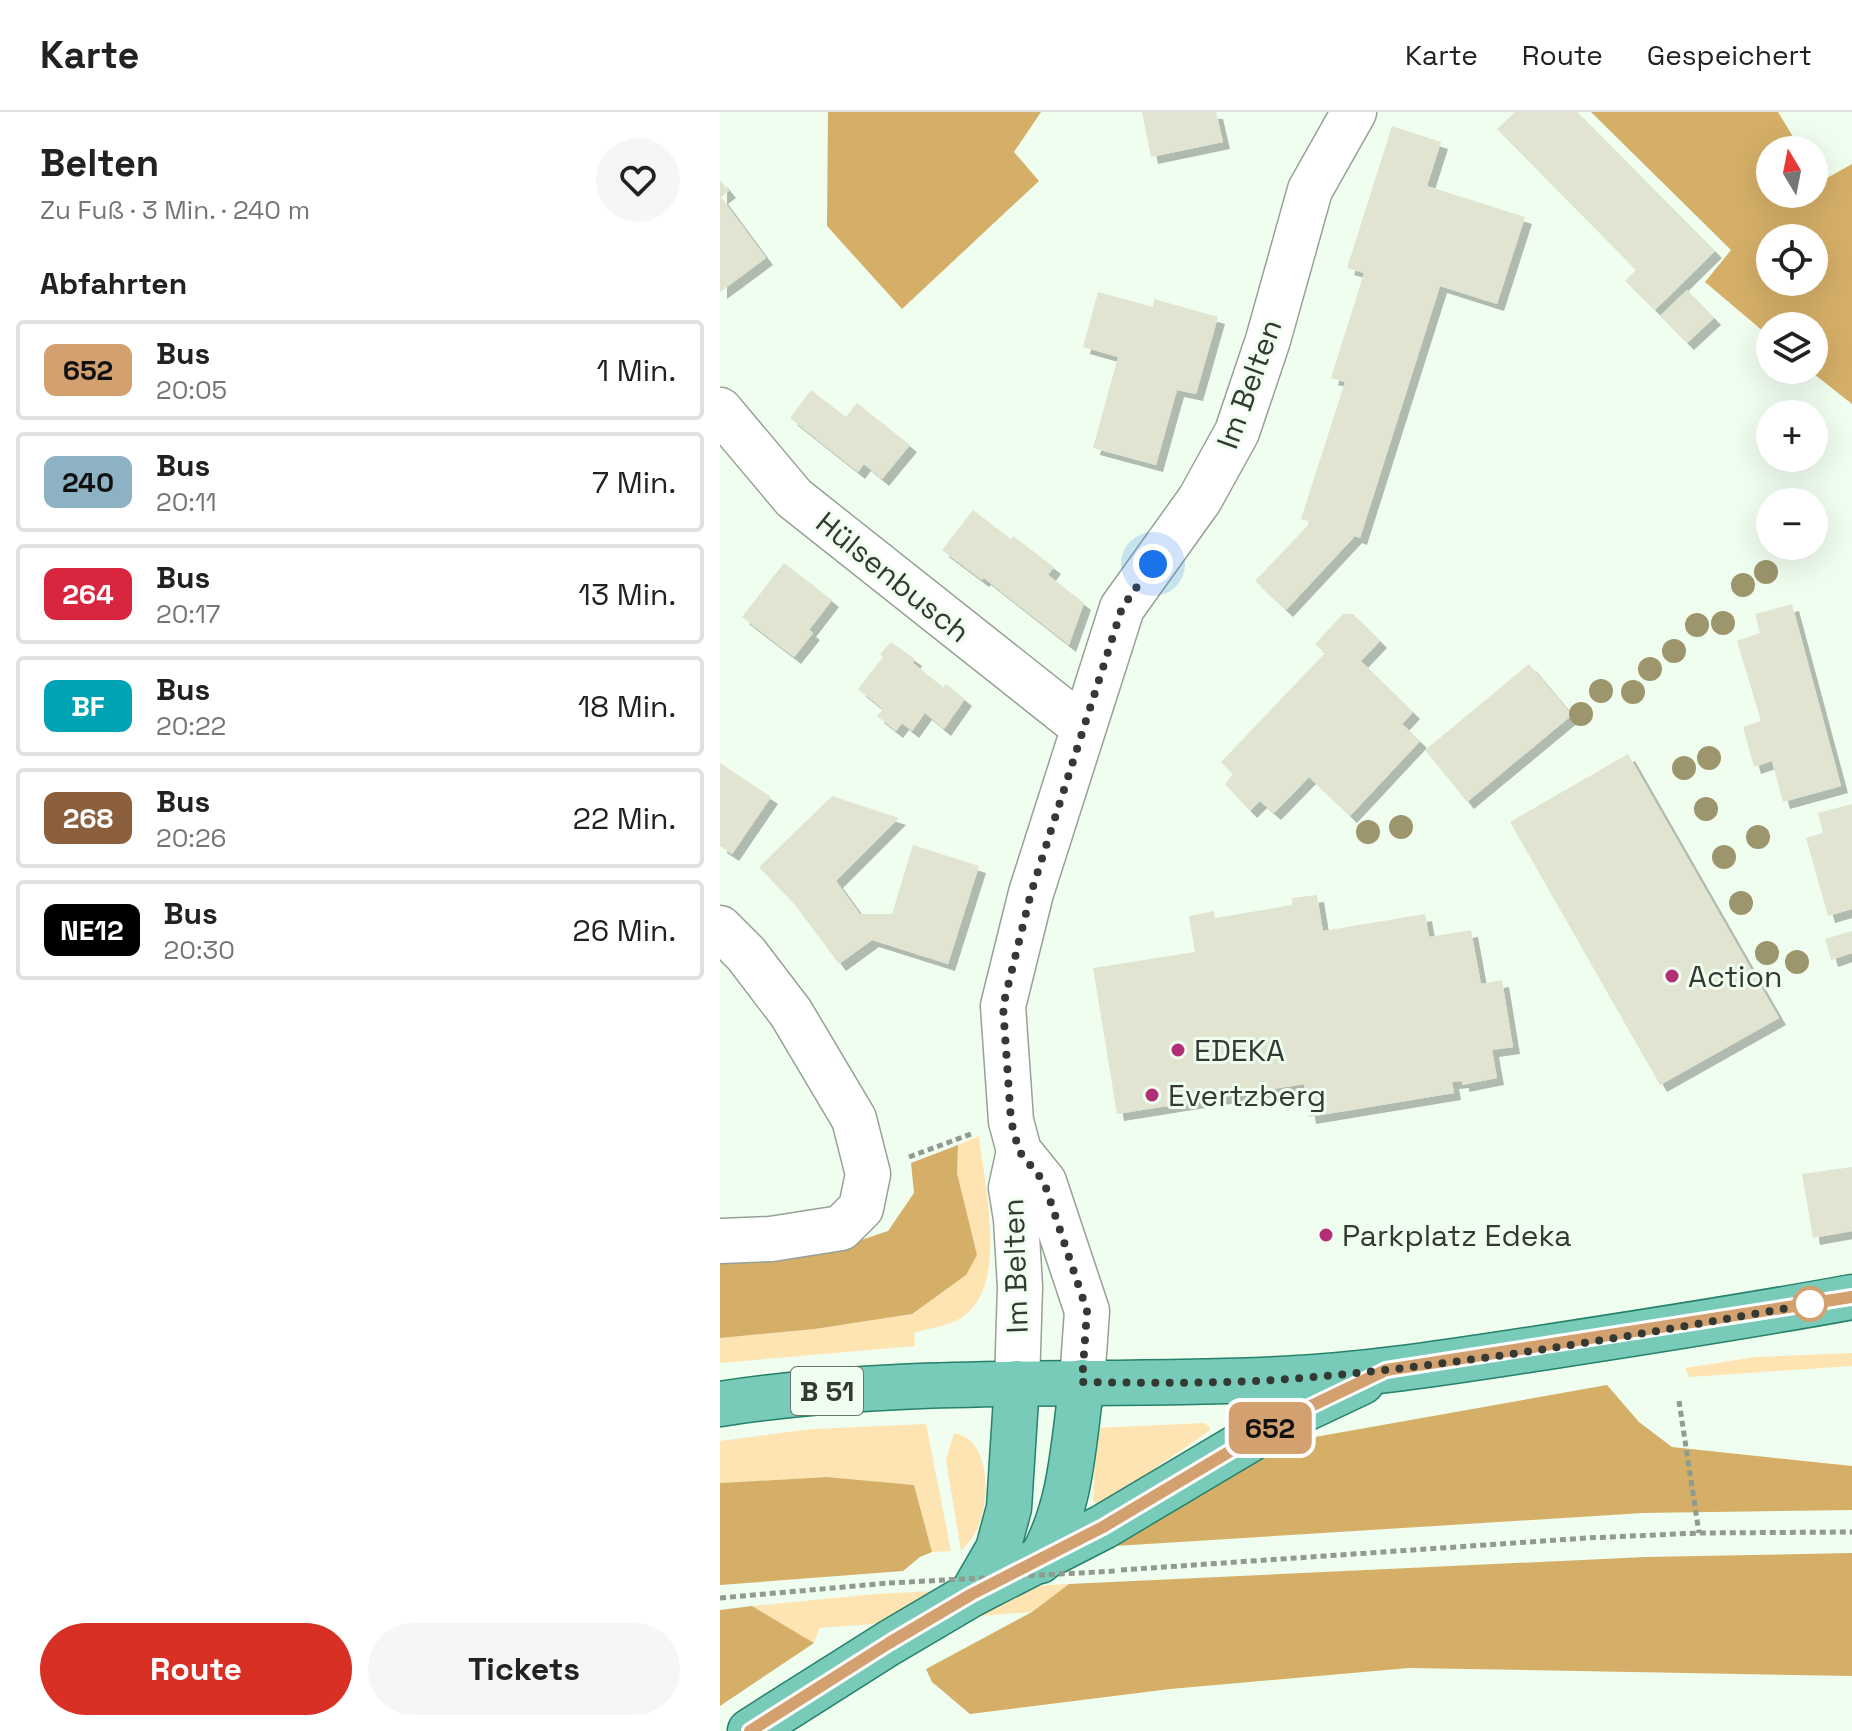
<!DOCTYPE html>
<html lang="de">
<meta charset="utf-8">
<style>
:root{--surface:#fff;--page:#f6f6f6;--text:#222;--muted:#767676;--line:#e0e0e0;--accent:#d93025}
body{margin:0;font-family:"Space Grotesk",sans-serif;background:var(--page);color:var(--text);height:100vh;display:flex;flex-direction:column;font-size:30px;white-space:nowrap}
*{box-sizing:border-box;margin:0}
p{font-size:26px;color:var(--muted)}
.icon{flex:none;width:44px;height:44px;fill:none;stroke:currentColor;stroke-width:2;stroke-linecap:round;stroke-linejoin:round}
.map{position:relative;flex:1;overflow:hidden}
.sheet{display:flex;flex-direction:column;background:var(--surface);width:720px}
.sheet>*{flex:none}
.badge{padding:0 16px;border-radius:12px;font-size:28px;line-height:52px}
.needle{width:52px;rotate:350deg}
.buttons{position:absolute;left:1036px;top:24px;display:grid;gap:16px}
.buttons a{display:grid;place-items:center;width:72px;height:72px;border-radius:50%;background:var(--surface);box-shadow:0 8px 32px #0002;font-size:40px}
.you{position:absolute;width:40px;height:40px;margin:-20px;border:6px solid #fff;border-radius:50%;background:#1a73e8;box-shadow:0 0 0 12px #1a73e833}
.map>.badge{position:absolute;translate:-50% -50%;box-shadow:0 0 0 4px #fff}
h2{padding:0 40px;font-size:30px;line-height:72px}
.round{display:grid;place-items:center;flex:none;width:84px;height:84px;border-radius:42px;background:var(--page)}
.head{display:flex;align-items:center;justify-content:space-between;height:136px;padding:0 40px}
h1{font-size:38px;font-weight:600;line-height:60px}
.cta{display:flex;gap:16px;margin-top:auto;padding:16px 40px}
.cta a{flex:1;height:92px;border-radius:48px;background:var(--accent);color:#fff;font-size:32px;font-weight:600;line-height:92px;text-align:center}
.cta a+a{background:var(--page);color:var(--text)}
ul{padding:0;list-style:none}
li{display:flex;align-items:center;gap:24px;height:100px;margin:0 16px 12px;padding:0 24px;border:4px solid var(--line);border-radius:8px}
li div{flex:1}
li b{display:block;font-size:30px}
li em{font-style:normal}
li .badge{min-width:88px;font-weight:700;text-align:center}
header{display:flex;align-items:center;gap:48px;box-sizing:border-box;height:112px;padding:0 40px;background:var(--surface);border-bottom:2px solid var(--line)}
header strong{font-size:38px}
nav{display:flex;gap:44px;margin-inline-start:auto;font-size:28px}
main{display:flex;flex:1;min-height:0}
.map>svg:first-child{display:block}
.green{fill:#fee3b3}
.forest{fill:#d5af67;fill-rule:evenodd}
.building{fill:#e2e4d2;filter:url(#shadow)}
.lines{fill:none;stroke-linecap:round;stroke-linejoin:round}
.minor-casing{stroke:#96a295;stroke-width:47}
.major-casing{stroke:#26816b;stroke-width:47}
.path{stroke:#919a90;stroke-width:5;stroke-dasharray:6 4;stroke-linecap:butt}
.minor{stroke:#fff;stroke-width:44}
.major{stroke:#78cbb8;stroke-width:44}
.path-bridge{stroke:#919a90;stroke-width:5;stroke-dasharray:6 4;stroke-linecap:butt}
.tree{fill:#9d956c}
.line-casing{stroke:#fff;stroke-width:18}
.line{stroke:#d3a170;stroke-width:12}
.walk{stroke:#343933;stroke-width:8;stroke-dasharray:0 14.4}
.poi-dot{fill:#b22e75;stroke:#f0feef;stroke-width:3}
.stop-dot{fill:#fff;stroke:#d3a170;stroke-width:4}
.labels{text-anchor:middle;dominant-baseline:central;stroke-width:6;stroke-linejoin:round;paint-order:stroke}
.shield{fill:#f0feef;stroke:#6c746b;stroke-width:2}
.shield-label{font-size:28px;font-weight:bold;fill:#343933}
.street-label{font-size:30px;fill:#343933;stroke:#f0feef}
.poi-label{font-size:30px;fill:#343933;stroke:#f0feef;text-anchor:start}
</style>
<header>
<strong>Karte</strong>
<nav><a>Karte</a><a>Route</a><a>Gespeichert</a></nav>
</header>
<main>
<section class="sheet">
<div class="head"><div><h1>Belten</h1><p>Zu Fuß · 3 Min. · 240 m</p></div><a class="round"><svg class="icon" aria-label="heart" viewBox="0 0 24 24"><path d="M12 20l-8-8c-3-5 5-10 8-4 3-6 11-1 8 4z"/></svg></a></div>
<h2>Abfahrten</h2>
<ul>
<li><span class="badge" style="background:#d3a170;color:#111">652</span><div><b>Bus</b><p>20:05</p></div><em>1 Min.</em></li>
<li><span class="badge" style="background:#8db2c3;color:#111">240</span><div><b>Bus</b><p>20:11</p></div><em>7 Min.</em></li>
<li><span class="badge" style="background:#d7263d;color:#fff">264</span><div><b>Bus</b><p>20:17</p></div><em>13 Min.</em></li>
<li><span class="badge" style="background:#00a3b4;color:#fff">BF</span><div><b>Bus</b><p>20:22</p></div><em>18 Min.</em></li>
<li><span class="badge" style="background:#8b5e3c;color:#fff">268</span><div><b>Bus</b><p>20:26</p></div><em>22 Min.</em></li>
<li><span class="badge" style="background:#000;color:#fff">NE12</span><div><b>Bus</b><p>20:30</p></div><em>26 Min.</em></li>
</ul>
<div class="cta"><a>Route</a><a>Tickets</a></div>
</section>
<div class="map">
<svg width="1132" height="1619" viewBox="0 0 1132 1619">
<defs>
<filter id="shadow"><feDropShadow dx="7" dy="7" stdDeviation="0" flood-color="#0004"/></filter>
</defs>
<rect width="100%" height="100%" fill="#f0feef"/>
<g class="green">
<path d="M259,1024C264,1072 290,1176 241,1206C228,1214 209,1216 194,1221L195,1234L0,1251V1226L95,1217L192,1202L257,1143L237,1061L238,1033Z"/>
<path d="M1132,1241V1254L969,1265L965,1256L1035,1245Z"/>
<path d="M485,1311L490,1316L489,1319L383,1392L379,1394L373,1389L376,1316Z"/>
<path d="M206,1312L231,1439L212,1440L194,1373L107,1365L0,1371V1329L93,1317Z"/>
<path d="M234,1321C273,1328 270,1393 256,1419C253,1426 246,1433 241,1439L226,1348Z"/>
<path d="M349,1472L312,1500L99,1516L94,1531L32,1494L156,1482Z"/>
</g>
<g class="forest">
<path d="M108,0H321L294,40L319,69L182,197L107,114Z"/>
<path d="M871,0H1058L1081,38H1050V82H1094V61L1100,70L1132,52V292L1089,258H1094V214H1050V225L985,170L1011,138ZM1094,126V170H1050V126Z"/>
<path d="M238,1033L237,1061L257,1143L246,1163L192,1202L95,1217L0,1226V1148L141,1128L168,1119L194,1081L191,1051Z"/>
<path d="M887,1273L919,1310L952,1335L1132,1354V1398L923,1401L395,1434L503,1359L578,1328Z"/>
<path d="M107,1365L194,1373L212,1440L200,1445L183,1459L0,1473V1371Z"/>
<path d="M1132,1441V1564L689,1556L450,1577L250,1602L212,1570L206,1557L312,1500L349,1472L925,1445Z"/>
<path d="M32,1494L94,1531L0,1594V1498Z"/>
</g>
<g class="building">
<path d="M422,0H496L503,30L431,45Z"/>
<path d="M795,0H857L995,139L935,198L905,169L916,158L777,17Z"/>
<path d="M672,14L721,30L707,74L805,105L777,192L720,174L640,426L635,424L566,498L535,469L591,410L581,407L625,270L611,266L644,161L627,156Z"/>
<path d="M0,68L9,79L1,85L46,146L0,180Z"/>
<path d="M967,178L994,206L967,231L940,204Z"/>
<path d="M378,180L433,195L434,187L498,205L476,282L457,278L436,353L373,336L398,245L363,235Z"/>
<path d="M91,278L126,305L137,291L190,333L162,367L144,352L138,360L70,306Z"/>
<path d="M253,398L291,427L293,424L334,455L328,463L364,491L349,533L264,466L262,468L222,438Z"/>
<path d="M64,451L112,488L89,518L93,521L74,545L22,505Z"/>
<path d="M1072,492L1121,674L1063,690L1052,649L1034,655L1023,615L1041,609L1017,529L1040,521L1035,502Z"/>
<path d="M623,502H633L660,529L641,549L693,600L682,612L700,629L630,704L589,665L554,701L540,689L530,699L505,672L513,662L501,650L605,541L595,532Z"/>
<path d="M171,530L195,547L193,551L223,575L226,572L245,587L224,617L205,601L192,619L182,611L176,619L157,604L163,597L138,577L163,545L160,542Z"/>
<path d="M809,552L852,603L747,690L705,638Z"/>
<path d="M908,642L1059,906L940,973L790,710Z"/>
<path d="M0,651L51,685L12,742L0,734Z"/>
<path d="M112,684L179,706L116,769L140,802H172L193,733L259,754L228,852L152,828L119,852L75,793L39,755Z"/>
<path d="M1132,692V797L1108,804L1086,726L1103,721L1098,701Z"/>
<path d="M597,783L603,819L705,802L709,825L751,818L761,872L782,868L793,935L772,938L777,966L742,973V969L732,970L734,981L589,1005L584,972L397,1002L373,856L475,840L469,804L494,799L495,806L572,793V786Z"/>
<path d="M1132,819V841L1111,848L1105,827Z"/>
<path d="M1132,1055V1119L1093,1126L1082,1062Z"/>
</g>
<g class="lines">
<g class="minor-casing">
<g id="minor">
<path d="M0,298L74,386L363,615"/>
<path d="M0,816L26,842L71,901L134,1007L148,1062L141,1096L121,1116L51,1127L0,1129"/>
<path d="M362,1270L367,1199L324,1070L299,1039L291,1009L283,894L311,781L402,496L480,387L517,320L548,228L590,78L634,0"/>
<path d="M297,1271L300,1175L296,1107L291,1076L299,1039"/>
</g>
</g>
<g class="major-casing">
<g id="major">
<path d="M0,1292C186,1263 375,1276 562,1267C649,1263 735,1249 821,1236C925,1220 1029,1204 1132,1185"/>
<path d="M320,1449C352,1394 353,1332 362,1270"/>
<path d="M252,1482L278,1437L289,1396L297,1271"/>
<path d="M30,1619L169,1531L252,1482L383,1415L566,1306L642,1270"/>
</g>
</g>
<g class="path">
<path d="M189,1045L251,1022"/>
<path d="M959,1289L979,1421"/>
<path d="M401,1458L867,1426L979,1421L1132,1420"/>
<path d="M0,1486L169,1471"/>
</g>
<use href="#minor" class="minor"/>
<use href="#major" class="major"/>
<path class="path-bridge" d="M169,1471L396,1459"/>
</g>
<g class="tree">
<circle cx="1046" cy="460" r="12"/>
<circle cx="1023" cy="473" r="12"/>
<circle cx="1003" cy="511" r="12"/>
<circle cx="977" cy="513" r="12"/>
<circle cx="954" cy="539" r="12"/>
<circle cx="930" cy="557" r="12"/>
<circle cx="881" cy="579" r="12"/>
<circle cx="913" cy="580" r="12"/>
<circle cx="861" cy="602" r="12"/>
<circle cx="989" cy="646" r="12"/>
<circle cx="964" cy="656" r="12"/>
<circle cx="986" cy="697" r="12"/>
<circle cx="681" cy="715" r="12"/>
<circle cx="648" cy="720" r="12"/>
<circle cx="1038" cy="725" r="12"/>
<circle cx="1004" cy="745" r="12"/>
<circle cx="1021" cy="791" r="12"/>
<circle cx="1047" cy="841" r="12"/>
<circle cx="1077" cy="850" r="12"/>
</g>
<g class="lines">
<g class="line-casing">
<path id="line" d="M30,1619L169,1531L252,1482L383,1415L566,1306L666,1258L1132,1185"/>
</g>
<use href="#line" class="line"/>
<path class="walk" d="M433,452L402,496L311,781L283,894L291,1009L299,1039L324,1070L367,1199L362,1270C431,1271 500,1272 568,1267C743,1254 918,1223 1090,1192"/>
</g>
<g class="poi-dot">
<circle cx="952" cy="864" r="8"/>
<circle cx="458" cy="938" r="8"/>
<circle cx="432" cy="983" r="8"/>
<circle cx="606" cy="1123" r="8"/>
</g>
<circle class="stop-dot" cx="1090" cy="1192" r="16"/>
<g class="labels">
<rect class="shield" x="71" y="1255" width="72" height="48" rx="6"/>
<g class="shield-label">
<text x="107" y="1279">B 51</text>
</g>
<g class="street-label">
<text transform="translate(529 272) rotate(-70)">Im Belten</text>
<text transform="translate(173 465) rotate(39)">Hülsenbusch</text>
<text transform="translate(295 1154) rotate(-92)">Im Belten</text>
</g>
<g class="poi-label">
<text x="968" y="864">Action</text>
<text x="474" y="938">EDEKA</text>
<text x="448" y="983">Evertzberg</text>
<text x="622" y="1123">Parkplatz Edeka</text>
</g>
</g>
</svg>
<div class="buttons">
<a><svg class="needle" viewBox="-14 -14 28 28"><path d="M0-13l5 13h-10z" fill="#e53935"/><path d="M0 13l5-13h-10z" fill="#767676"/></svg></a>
<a><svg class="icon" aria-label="locate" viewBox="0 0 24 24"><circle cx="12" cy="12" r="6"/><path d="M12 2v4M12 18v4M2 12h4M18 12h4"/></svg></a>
<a><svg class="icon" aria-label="layers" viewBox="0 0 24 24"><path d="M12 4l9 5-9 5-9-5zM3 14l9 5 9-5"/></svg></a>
<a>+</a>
<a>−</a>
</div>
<div class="you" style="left:433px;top:452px"></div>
<b class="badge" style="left:550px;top:1316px;background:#d3a170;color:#111">652</b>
</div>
</main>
